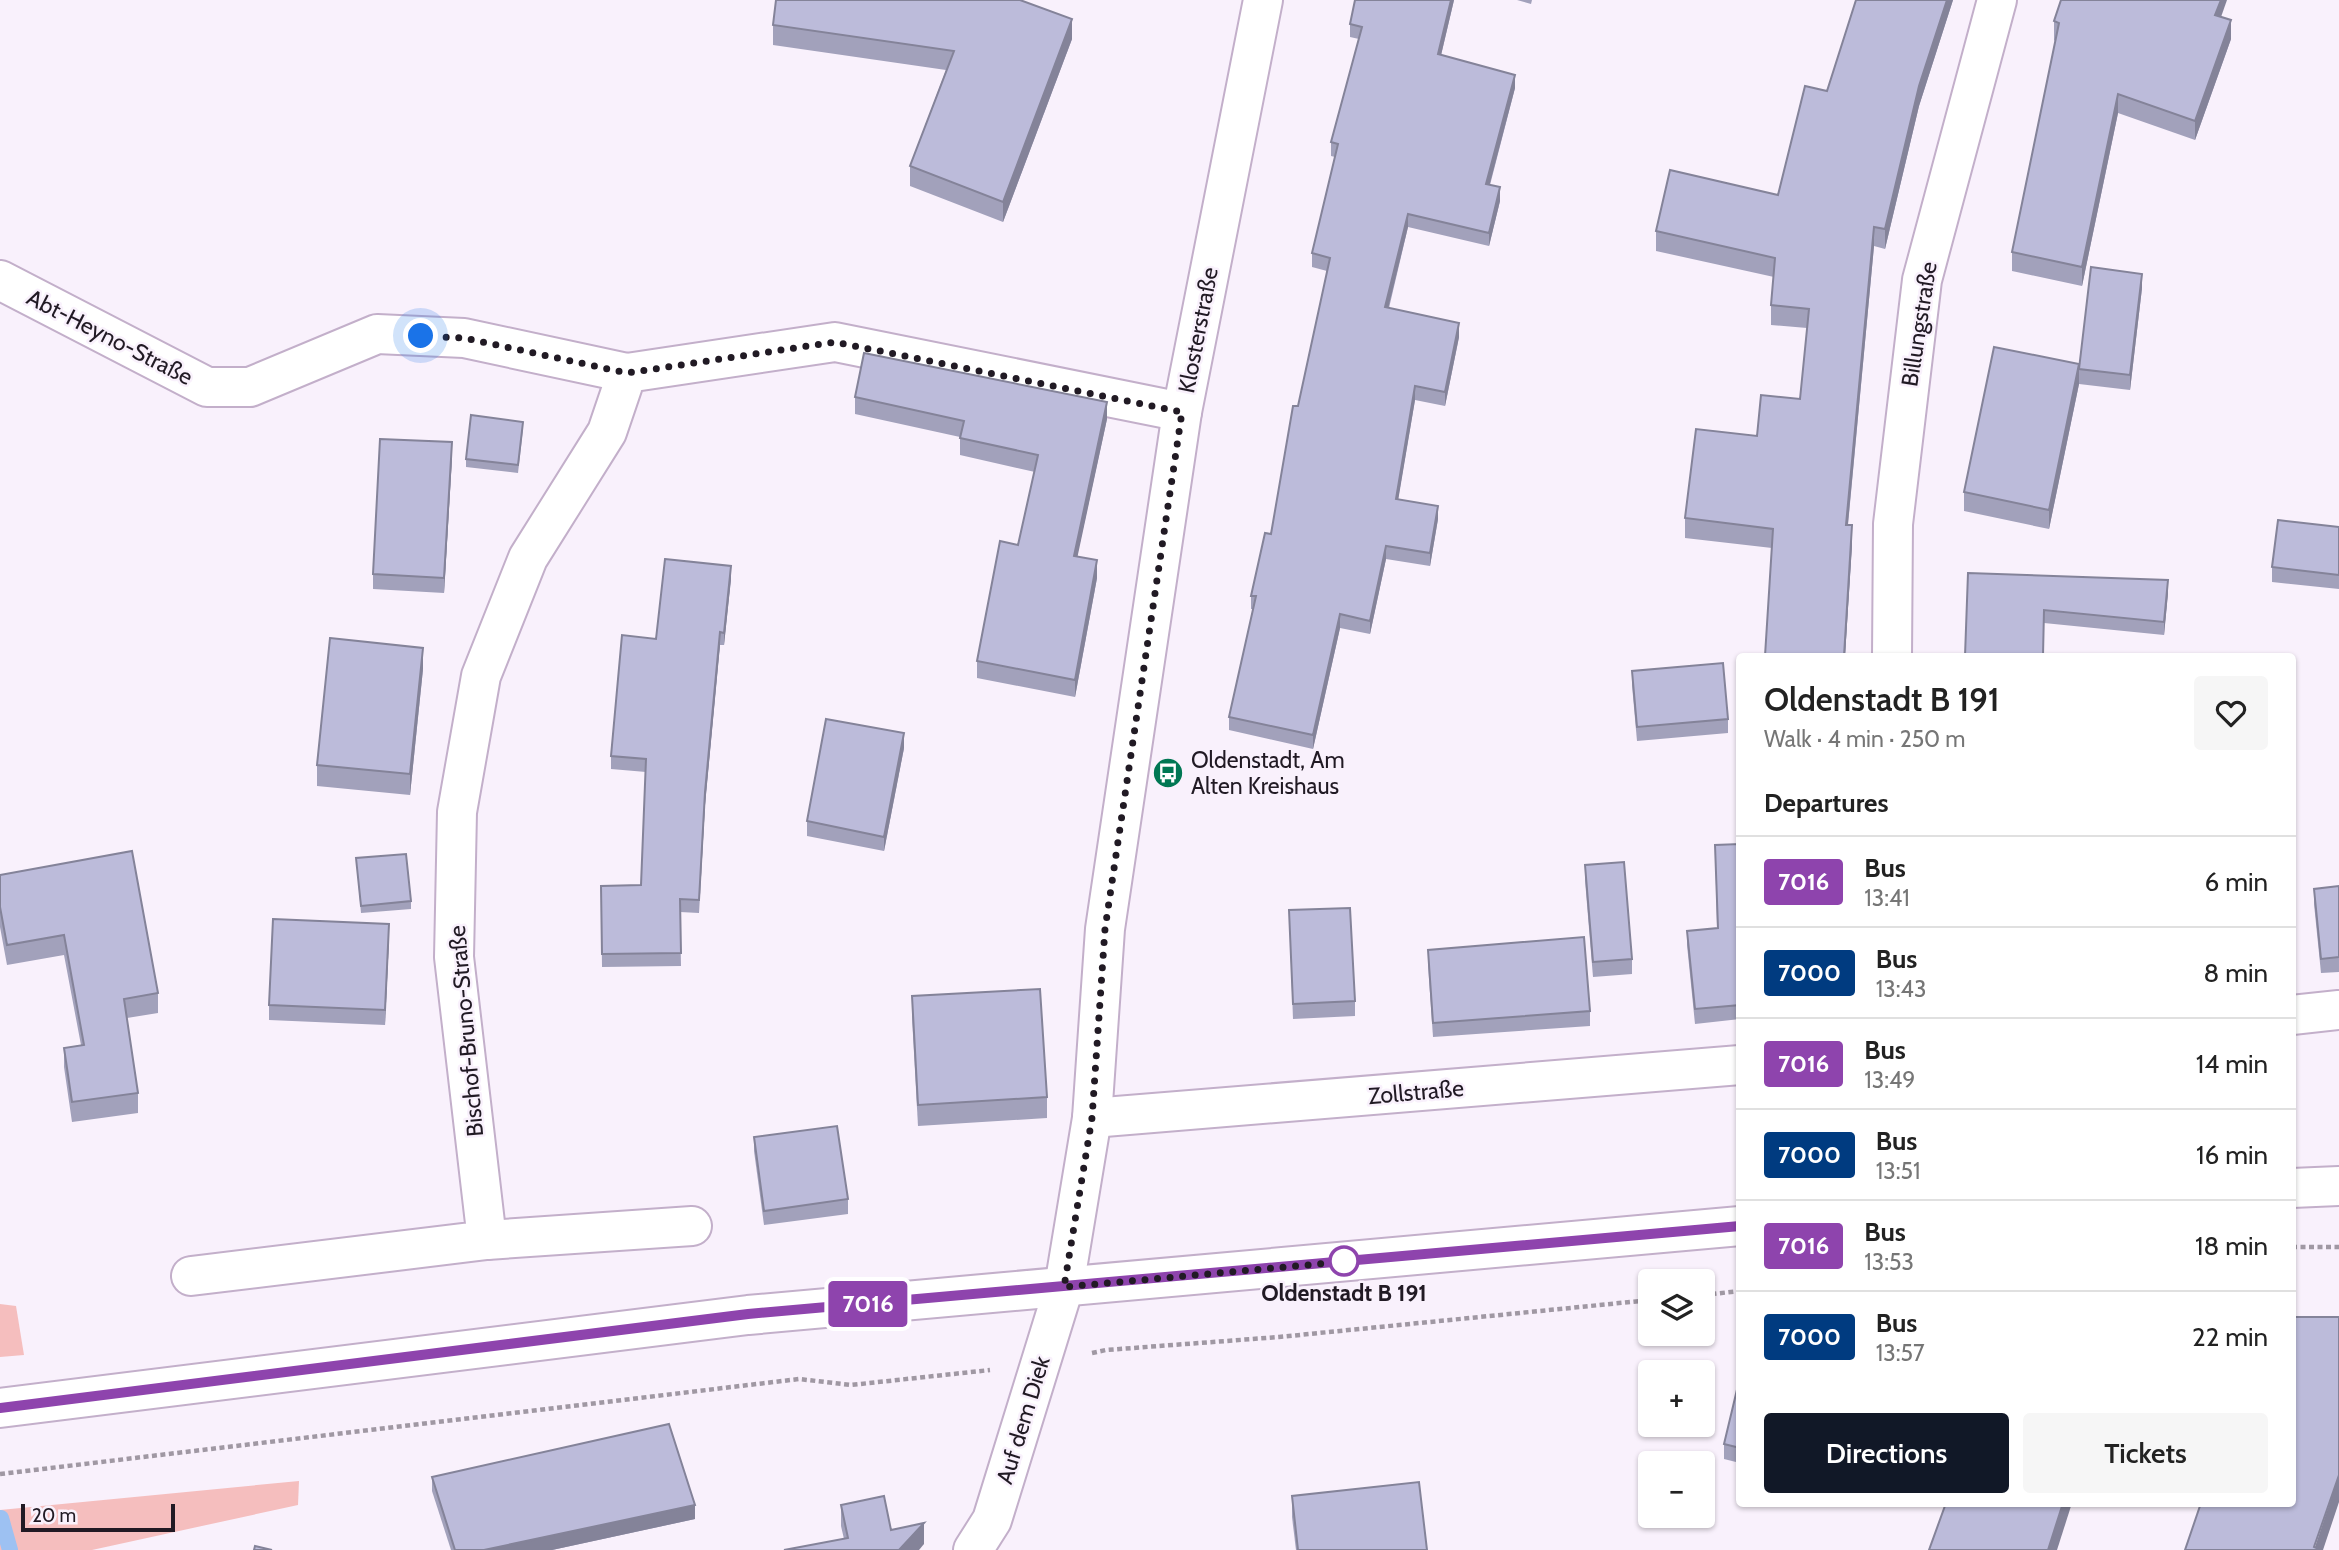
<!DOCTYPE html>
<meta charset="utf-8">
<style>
:root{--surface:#fff;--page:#f6f6f6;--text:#222;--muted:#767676;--line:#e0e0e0;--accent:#111827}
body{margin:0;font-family:Cabin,sans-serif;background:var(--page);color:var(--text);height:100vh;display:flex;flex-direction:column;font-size:26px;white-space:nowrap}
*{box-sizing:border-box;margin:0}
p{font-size:23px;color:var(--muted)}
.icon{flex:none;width:38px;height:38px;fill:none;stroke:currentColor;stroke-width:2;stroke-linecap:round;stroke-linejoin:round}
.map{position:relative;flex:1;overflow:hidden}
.side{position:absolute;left:1736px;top:653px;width:560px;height:854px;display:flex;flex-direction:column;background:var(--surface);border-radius:7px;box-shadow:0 2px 5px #0004}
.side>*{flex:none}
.badge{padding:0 14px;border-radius:5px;font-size:24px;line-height:46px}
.controls{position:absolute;left:1638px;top:1269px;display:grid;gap:14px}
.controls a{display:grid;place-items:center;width:77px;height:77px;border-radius:7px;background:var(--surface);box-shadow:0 2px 5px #0004;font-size:35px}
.scale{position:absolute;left:21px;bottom:18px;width:154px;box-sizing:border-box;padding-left:7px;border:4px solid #211a24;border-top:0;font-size:19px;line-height:24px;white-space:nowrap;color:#211a24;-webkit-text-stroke:5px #f9f1fc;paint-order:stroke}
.you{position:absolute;width:35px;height:35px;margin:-18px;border:5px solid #fff;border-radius:50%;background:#1a73e8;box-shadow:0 0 0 10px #1a73e833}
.map>.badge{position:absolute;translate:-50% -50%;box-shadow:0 0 0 4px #fff}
h2{padding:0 28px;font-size:26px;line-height:63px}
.round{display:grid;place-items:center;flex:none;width:74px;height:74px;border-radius:7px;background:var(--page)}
.summary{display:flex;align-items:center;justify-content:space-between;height:119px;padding:0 28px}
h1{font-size:33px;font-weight:600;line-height:52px}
.button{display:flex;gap:14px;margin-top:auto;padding:14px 28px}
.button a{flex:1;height:80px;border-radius:7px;background:var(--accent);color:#fff;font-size:28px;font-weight:600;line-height:80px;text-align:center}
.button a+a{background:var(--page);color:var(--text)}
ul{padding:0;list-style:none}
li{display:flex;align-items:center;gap:21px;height:91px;padding:0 28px;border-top:2px solid var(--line)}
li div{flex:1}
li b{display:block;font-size:26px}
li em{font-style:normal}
li .badge{min-width:77px;font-weight:700;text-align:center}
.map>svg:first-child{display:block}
.green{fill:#f5bebe}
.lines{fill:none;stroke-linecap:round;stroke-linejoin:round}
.stream{stroke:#9dc1f2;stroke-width:16}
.minor-casing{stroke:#c3afca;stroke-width:42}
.primary-casing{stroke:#c3afca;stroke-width:42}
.path{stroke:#a098a3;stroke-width:4.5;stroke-dasharray:5 3.5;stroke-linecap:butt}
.minor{stroke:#fff;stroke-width:38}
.primary{stroke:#fff;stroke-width:38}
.wall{fill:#a2a1bb}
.shaded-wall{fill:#848399}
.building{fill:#bcbbda;stroke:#848399;stroke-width:2}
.line-casing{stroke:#fff;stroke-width:16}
.line{stroke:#8e44ad;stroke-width:10}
.walk{stroke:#211a24;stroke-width:7;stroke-dasharray:0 12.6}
.stop-dot{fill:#fff;stroke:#8e44ad;stroke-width:3.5}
.labels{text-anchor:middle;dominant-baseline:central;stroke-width:5;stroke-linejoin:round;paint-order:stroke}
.street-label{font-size:23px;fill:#211a24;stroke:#f9f1fc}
.poi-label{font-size:23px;fill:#211a24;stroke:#f9f1fc;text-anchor:start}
.stop-label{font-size:23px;font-weight:bold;fill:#211a24;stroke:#f9f1fc}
</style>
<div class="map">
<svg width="2339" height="1550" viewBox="0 0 2339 1550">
<rect width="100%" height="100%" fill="#f9f1fc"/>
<g class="green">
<path d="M0,1304L16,1306L24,1355L0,1357Z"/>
<path d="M299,1481L298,1505L92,1550H0V1510Z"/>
</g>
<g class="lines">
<path class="stream" d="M1,1518L10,1550"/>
<g class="minor-casing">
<g id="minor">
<path d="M0,280L207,387H250L377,334L464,338L627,373"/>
<path d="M1892,656L1893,524L1922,280L1997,0"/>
<path d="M2292,1015L2339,1010"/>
<path d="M1092,1118L1740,1065"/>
<path d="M487,1240L692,1226"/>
<path d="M191,1276L487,1240L454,957L457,812L481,676L528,558L607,432L627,373L835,342L1182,412"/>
<path d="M973,1550L992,1520L1064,1287L1092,1118L1105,929L1182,412L1263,0"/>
</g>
</g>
<g class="primary-casing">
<g id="primary">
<path d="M2292,1188L2339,1186"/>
<path d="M0,1408L748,1315L1740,1226"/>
</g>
</g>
<g class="path">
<path d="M2292,1247H2339"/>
<path d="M1703,1295L1740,1291"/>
<path d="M1092,1353L1106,1350L1279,1337L1650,1300"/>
<path d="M0,1474L799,1379L851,1385L990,1370"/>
</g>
<use href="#minor" class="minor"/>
<use href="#primary" class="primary"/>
</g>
<g class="wall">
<path d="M1355,0H1454L1441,55L1515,88L1490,185L1500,201L1489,246L1408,227L1389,308L1459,337L1445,406L1415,400L1398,499L1438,519L1430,566L1386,559L1370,634L1340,628L1313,749L1229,730V717L1253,609H1251V596L1271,534L1327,271L1312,267V253L1335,157L1331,156V142L1359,39L1350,37V24Z"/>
<path d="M1517,0H1532L1531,4Z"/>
<path d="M1856,0H1953L1919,106L1885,249L1874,246L1848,525L1852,545L1845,656H1765L1772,548L1685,538V518L1757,436L1800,399L1807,328L1771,325V305L1774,277L1656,251V231L1778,195L1827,91Z"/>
<path d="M2221,17L2231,39L2195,140L2118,113L2082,286L2012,271V252L2055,41L2054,40V21Z"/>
<path d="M773,25L1072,39L1003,222L910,186V166L946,70L773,45Z"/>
<path d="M2142,288L2130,390L2079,384L2049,529L1964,511V492L2079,364Z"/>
<path d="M855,397L1107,419L1077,556L1097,578L1075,697L977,678V661L1018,545L1035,472L960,455V437L855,414Z"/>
<path d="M523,429L518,473L466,467V459Z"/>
<path d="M452,457L444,593L373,589V574Z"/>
<path d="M2339,527V589L2272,582V567Z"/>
<path d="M1968,573L2168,593L2164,635L2044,623Z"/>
<path d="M731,579L724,645H720L705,805L699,913L680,912L681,966L602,967L601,886L641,885L646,772L611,769V756L656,639Z"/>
<path d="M423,669L410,795L317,786V765Z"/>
<path d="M1632,671L1728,719V733L1637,741L1632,685Z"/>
<path d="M904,748L884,851L807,836V821Z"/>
<path d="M1740,844V1019L1695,1024L1687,945V931L1717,928L1715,845Z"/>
<path d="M356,858L411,901V909L361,913Z"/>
<path d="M1585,865L1632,959V974L1593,977L1585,880Z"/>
<path d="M0,875L158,993V1013L127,1018L138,1093V1113L72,1122L64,1067V1048L81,1045L64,955L7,965L0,927Z"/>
<path d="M2339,886V972L2321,973L2314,904V889Z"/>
<path d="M1289,910L1355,1001V1016L1293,1019Z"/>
<path d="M389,939L385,1025L269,1020V1005Z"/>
<path d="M1428,950L1590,1011V1026L1433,1037L1428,964Z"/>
<path d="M912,996L1047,1097V1118L918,1126L912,1017Z"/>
<path d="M754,1137L848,1199V1214L764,1225L754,1151Z"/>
<path d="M1740,1377V1463L1724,1459V1444Z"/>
<path d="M432,1477L695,1519L552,1550H451L432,1491Z"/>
<path d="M1292,1496L1427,1550H1296L1292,1517Z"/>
<path d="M841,1505L891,1530L924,1544L844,1539L841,1526Z"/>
</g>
<g class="shaded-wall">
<path d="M1451,0H1454L1438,68V54Z"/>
<path d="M1947,0H1953L1919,106L1885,249V229L1919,86Z"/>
<path d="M2221,0H2227L2215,34V15Z"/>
<path d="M1072,19V39L1003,222V202Z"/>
<path d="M2231,20V39L2195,140V121Z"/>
<path d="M1515,75V88L1486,198V184Z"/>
<path d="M2118,94V113L2082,286V267Z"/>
<path d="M1500,187V201L1489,246V233Z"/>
<path d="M1408,214V227L1385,321V307Z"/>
<path d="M1874,227V246L1846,544V525Z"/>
<path d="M2142,274V288L2130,390V375Z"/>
<path d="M1459,323V337L1445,406V392Z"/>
<path d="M2079,364V384L2049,529V510Z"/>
<path d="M1415,386V400L1396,513V499Z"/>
<path d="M1107,402V419L1074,573V556Z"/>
<path d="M452,442V457L444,593V578Z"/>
<path d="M1438,506V519L1430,566V553Z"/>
<path d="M1852,525V545L1845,656H1844Z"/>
<path d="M1386,546V559L1370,634V621Z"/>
<path d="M1097,560V578L1075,697V680Z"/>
<path d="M731,566V579L724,645V633Z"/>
<path d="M2168,580V593L2164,635V622Z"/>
<path d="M1340,614V628L1313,749V735Z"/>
<path d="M720,632V645L705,805L699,913L705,792Z"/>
<path d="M423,648V669L410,795V774Z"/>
<path d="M904,733V748L884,851V837Z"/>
<path d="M389,924V939L385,1025V1010Z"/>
<path d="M2339,1475V1502L2323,1550H2314Z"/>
<path d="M2063,1503H2072L2057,1550H2048Z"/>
<path d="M695,1505V1519L552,1550H484Z"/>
<path d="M924,1523V1544L919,1550H899Z"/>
</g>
<g class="building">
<path d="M776,0H1020L1072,19L1003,202L910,166L954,51L773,25Z"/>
<path d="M1355,0H1451L1438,54L1515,75L1486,184L1500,187L1489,233L1408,214L1385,307L1459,323L1445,392L1415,386L1396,499L1438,506L1430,553L1386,546L1370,621L1340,614L1313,735L1229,717L1256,596H1251L1265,533L1271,534L1293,406H1298L1330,258L1312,253L1338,144L1331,142L1362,27L1350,24Z"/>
<path d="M1856,0H1947L1919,86L1885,229L1874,227L1846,525H1852L1844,656H1765L1773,529L1685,518L1696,429L1757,436L1761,395L1800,399L1809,309L1771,305L1775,258L1656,231L1670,170L1778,195L1805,86L1827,91Z"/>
<path d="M2061,0H2221L2215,15L2231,20L2195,121L2118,94L2082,267L2012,252L2059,23L2054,21Z"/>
<path d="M2091,267L2142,274L2130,375L2079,369Z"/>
<path d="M1994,347L2079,364L2049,510L1964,492Z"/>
<path d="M864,353L1107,402L1074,556L1097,560L1075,680L977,661L1000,541L1018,545L1038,455L960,438L964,421L855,397Z"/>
<path d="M471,415L523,422L518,465L466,459Z"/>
<path d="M380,439L452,442L444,578L373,574Z"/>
<path d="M2278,520L2339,527V575L2272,567Z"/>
<path d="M665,559L731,566L724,633L720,632L705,792L699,900L680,899L681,953L602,954L601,886L641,885L646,759L611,756L622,635L656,639Z"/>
<path d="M1968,573L2168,580L2164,622L2044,610L2043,656H1965Z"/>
<path d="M330,638L423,648L410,774L317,765Z"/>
<path d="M1723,663L1728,719L1637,727L1632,671Z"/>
<path d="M826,719L904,733L884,837L807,821Z"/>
<path d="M1740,844V1005L1695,1009L1687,931L1718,928L1715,845Z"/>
<path d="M132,851L158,993L124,999L138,1093L72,1102L64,1048L84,1045L64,935L7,945L0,907V875Z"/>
<path d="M406,854L411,901L361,906L356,858Z"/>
<path d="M1624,862L1632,959L1593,962L1585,865Z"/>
<path d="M2339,886V957L2321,959L2314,889Z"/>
<path d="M1350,908L1355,1001L1293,1004L1289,910Z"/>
<path d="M273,919L389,924L385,1010L269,1005Z"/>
<path d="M1584,937L1590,1011L1433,1023L1428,950Z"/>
<path d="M1040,989L1047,1097L918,1105L912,996Z"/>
<path d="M837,1126L848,1199L764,1211L754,1137Z"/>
<path d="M2292,1317H2339V1475L2314,1547L2321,1550H2185L2201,1503H2292Z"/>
<path d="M1740,1377V1448L1724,1444Z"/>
<path d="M669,1424L695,1505L484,1550H455L432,1477Z"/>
<path d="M1419,1482L1427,1550H1298L1292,1496Z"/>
<path d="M884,1496L891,1530L924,1523L899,1550H784L848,1538L841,1505Z"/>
<path d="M1946,1503H2063L2048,1550H1929Z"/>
<path d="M255,1546L272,1550H254Z"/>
</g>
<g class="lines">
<g class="line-casing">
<path id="line" d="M0,1408L748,1314L1740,1226"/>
</g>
<use href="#line" class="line"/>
<path class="walk" d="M421,336L464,338L627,373L835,342L1182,412L1105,929L1092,1118L1064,1287L1351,1261H1344"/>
</g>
<defs>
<g id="bus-disc" transform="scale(1.575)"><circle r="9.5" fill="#007753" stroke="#f9f1fc"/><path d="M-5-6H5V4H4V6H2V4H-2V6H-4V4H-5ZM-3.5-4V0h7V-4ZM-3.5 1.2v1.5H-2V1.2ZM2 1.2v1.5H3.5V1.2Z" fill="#fff"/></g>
</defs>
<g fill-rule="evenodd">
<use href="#bus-disc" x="1168" y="773"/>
</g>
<circle class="stop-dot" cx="1344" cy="1261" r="14"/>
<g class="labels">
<g class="street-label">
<text transform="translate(1919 324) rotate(-81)">Billungstraße</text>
<text transform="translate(1198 330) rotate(-79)">Klosterstraße</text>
<text transform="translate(110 337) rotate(27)">Abt-Heyno-Straße</text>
<text transform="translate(466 1031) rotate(-95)">Bischof-Bruno-Straße</text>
<text transform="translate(1416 1092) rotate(-5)">Zollstraße</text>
<text transform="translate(1023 1420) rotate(-73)">Auf dem Diek</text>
</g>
<g class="poi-label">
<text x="1191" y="760">Oldenstadt, Am<tspan x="1191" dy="26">Alten Kreishaus</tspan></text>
</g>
<g class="stop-label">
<text x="1344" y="1293">Oldenstadt B 191</text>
</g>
</g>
</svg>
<div class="controls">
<a><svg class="icon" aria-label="layers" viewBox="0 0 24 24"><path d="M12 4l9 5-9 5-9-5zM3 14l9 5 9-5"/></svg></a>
<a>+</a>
<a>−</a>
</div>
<div class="scale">20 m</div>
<div class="you" style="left:421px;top:336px"></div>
<b class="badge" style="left:868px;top:1304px;background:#8e44ad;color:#fff">7016</b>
<section class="side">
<div class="summary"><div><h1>Oldenstadt B 191</h1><p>Walk · 4 min · 250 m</p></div><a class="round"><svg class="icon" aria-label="heart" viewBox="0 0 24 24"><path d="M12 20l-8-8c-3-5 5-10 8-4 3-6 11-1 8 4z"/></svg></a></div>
<h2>Departures</h2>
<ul>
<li><span class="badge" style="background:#8e44ad;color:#fff">7016</span><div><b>Bus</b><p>13:41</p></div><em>6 min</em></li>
<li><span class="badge" style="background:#003b80;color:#fff">7000</span><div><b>Bus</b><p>13:43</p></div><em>8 min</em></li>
<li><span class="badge" style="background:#8e44ad;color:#fff">7016</span><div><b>Bus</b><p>13:49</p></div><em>14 min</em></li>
<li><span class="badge" style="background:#003b80;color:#fff">7000</span><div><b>Bus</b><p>13:51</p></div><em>16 min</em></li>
<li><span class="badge" style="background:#8e44ad;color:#fff">7016</span><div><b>Bus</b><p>13:53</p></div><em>18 min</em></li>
<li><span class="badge" style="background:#003b80;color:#fff">7000</span><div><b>Bus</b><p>13:57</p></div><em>22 min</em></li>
</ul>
<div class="button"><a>Directions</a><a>Tickets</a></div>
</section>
</div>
